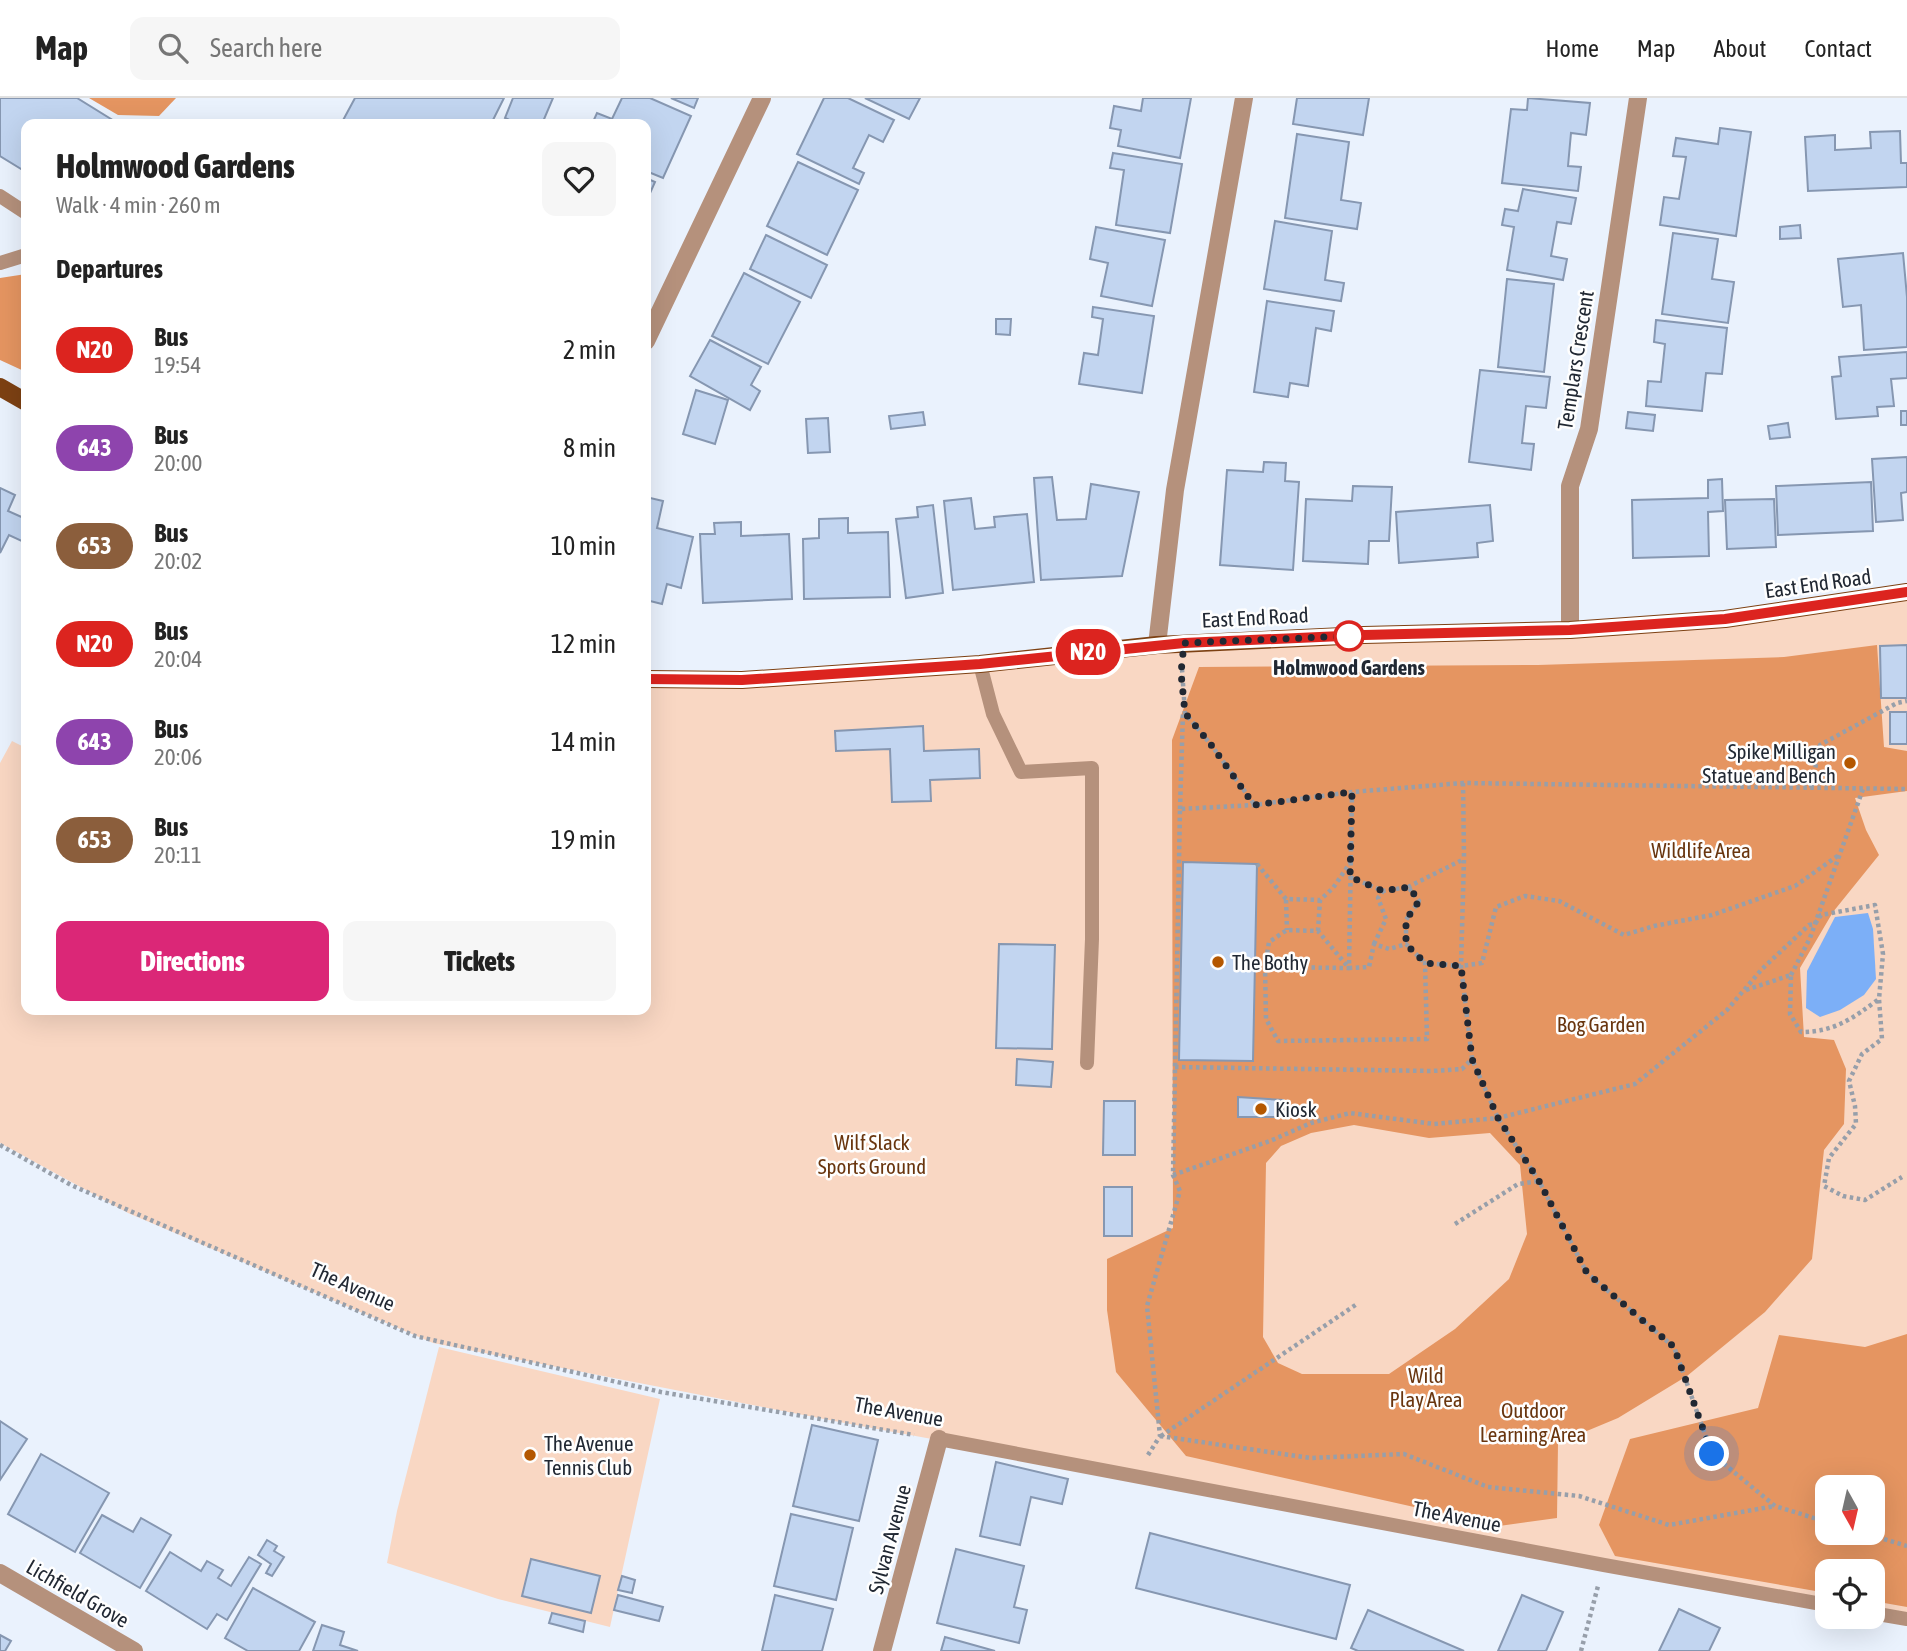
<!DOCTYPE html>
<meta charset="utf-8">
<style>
:root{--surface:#fff;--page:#f6f6f6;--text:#222;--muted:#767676;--line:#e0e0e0;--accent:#db2777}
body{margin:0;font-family:"Asap Condensed",sans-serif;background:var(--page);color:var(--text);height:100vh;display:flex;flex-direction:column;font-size:26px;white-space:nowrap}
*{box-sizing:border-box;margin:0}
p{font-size:23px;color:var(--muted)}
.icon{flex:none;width:38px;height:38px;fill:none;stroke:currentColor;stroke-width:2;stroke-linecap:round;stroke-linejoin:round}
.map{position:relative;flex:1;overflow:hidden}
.details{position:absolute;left:21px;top:21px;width:630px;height:896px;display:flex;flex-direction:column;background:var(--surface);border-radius:14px;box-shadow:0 7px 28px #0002}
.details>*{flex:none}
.badge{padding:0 14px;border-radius:23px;font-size:24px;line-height:46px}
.needle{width:46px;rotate:172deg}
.controls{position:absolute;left:1815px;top:1377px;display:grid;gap:14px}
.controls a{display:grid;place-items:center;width:70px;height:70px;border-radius:14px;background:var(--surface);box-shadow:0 7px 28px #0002;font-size:35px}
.you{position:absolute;width:35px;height:35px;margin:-18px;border:5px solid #fff;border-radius:50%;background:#1a73e8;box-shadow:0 0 0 10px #1a73e833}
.map>.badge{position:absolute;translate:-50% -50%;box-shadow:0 0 0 4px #fff}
h2{padding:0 35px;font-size:26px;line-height:63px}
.round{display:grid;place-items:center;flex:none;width:74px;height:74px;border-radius:14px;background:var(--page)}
.head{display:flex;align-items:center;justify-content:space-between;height:119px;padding:0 35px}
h1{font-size:33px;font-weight:800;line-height:52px}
.cta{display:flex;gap:14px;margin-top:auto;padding:14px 35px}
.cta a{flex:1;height:80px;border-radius:14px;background:var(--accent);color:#fff;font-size:28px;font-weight:800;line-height:80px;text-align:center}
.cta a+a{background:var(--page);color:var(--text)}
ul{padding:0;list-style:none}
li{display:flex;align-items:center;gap:21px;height:98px;padding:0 35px}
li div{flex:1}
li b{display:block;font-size:26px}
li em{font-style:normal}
li .badge{min-width:77px;font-weight:700;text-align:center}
header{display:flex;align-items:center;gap:42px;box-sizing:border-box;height:98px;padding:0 35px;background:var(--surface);border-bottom:2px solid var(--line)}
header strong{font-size:33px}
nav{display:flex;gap:38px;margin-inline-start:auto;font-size:24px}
.search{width:490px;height:63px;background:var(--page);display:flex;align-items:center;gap:18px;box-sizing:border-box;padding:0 24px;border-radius:14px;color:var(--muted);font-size:26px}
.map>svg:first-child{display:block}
.green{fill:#f9d7c3;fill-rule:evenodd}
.forest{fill:#e59561;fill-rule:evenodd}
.water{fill:#7caff7}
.building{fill:#c2d5f0;stroke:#8697b1;stroke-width:2}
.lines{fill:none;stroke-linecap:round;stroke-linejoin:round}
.path{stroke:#979faa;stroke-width:4.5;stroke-dasharray:3.5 3.5;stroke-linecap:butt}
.service{stroke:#b5917c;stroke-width:14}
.minor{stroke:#b5917c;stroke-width:18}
.primary{stroke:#7d4113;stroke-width:18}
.line-casing{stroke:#fff;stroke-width:16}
.line{stroke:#dc241f;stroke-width:10}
.walk{stroke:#212833;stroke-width:7;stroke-dasharray:0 12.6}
.stop-dot{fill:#fff;stroke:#dc241f;stroke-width:3.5}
.poi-dot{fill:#b45700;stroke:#fefefe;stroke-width:2.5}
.labels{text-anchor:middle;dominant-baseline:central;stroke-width:5;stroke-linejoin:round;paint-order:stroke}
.street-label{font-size:21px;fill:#212833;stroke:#fefefe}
.stop-label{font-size:21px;font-weight:bold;fill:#212833;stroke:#fefefe}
.poi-label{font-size:21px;fill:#212833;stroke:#fefefe;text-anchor:start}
.park-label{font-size:21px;fill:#69350e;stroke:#fefefe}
</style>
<header>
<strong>Map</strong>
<div class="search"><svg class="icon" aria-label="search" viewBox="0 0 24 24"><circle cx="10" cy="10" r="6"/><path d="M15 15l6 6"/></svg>Search here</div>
<nav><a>Home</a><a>Map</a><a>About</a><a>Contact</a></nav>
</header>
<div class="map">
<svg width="1907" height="1553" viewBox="0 0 1907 1553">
<rect width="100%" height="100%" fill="#eaf2fd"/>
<g class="green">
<path d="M1907,494V1519L1873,1513L1872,1474H1827V1505L850,1326L433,1245L128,1115L0,1045V665L12,643L26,650V912H646V582L1156,549L1570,532ZM1827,1390H1872V1435H1827Z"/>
<path d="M439,1249L660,1301L610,1529L498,1501L387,1465L397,1413Z"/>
</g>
<g class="forest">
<path d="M89,0H176L159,18L118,17Z"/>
<path d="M26,176V274L0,262V180Z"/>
<path d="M1877,547L1884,649L1907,653V693L1855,700L1866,732L1879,757L1833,814L1800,870L1804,939L1834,942L1846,971L1844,1026L1824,1052L1812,1161L1765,1214L1687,1278L1618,1320L1558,1345L1557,1420L1499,1428L1186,1358L1116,1274L1107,1212V1161L1173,1130L1172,642L1199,569L1538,567L1784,559ZM1354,1027L1429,1040L1490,1035L1520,1067L1527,1136L1509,1181L1455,1231L1389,1276H1302L1278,1265L1263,1239L1266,1065L1281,1048L1311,1035Z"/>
<path d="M1907,1236V1509L1873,1503L1872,1474H1827V1495L1615,1458L1599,1427L1630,1341L1758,1310L1779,1237L1865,1249ZM1827,1390H1872V1435H1827Z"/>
</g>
<path class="water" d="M1868,815L1873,831L1876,881L1864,897L1840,912L1820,919L1806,910L1807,873L1835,819Z"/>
<g class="building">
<path d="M0,0H77L119,26H26V74L0,58Z"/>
<path d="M355,0H504L491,26H341Z"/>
<path d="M513,0H553L542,26H519L505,20Z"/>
<path d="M622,0H650L691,18L663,80L646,73V26H592L597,15L612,21Z"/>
<path d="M671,0H698L694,10Z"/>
<path d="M824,0H848L894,22L883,44L869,37L853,70L864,75L859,86L797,56Z"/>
<path d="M865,0H920L909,21Z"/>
<path d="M1143,0H1191L1180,60L1118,48L1121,32L1110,30L1114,8L1141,13Z"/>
<path d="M1297,0H1369L1363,37L1293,26Z"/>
<path d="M1528,0L1590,5L1586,37L1571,35L1568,68L1581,69L1578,93L1502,85L1511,11L1527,12Z"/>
<path d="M1720,30L1751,34L1736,138L1660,127L1664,99L1679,101L1686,59L1673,58L1676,40L1718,46Z"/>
<path d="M1900,33L1901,65H1907V89L1808,93L1805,39L1835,37V52L1871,50L1870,34Z"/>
<path d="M1297,36L1349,44L1341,102L1361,105L1357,131L1285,120Z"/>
<path d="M1113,55L1182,66L1170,135L1116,127L1124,72L1110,70Z"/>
<path d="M798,64L858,92L827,157L767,128Z"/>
<path d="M646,80L655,84L646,104Z"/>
<path d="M1523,91L1576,100L1571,126L1557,124L1551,158L1567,161L1563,182L1507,172L1514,129L1502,127L1505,111L1518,113Z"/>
<path d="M1275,123L1332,133L1325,182L1344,185L1341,203L1264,191Z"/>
<path d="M1800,127L1801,140L1780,141V129Z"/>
<path d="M1096,129L1165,142L1152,208L1101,198L1108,165L1090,161Z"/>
<path d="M1673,135L1718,141L1712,181L1734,184L1728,225L1662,216Z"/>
<path d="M766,137L827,167L811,200L750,171Z"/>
<path d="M1903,155L1907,199V249L1864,252L1861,207L1843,209L1838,161Z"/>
<path d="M744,175L800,204L768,266L712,238Z"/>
<path d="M1507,181L1554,186L1544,274L1498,269Z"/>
<path d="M1267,203L1334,213L1331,233L1316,230L1308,288L1290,285L1288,299L1254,294Z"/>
<path d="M1093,209L1154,218L1142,295L1079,286L1084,255L1098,257L1103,221L1092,219Z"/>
<path d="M996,221H1011L1010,237L996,236Z"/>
<path d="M1656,222L1727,230L1722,276L1706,275L1702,313L1646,308L1648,283L1661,284L1665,246L1654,244Z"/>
<path d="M710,242L761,269L751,287L760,293L750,312L690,278Z"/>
<path d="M1907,254V280L1891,281L1894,308L1877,309L1878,318L1836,321L1832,279L1841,278L1839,259Z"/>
<path d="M1480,272L1550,279L1546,310L1526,308L1522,345L1534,346L1531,372L1469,364Z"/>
<path d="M696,292L728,302L715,346L683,336Z"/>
<rect x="1901" y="313" width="6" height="14"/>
<path d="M923,314L925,327L891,331L889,318Z"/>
<path d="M1628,314L1655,317L1653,333L1626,330Z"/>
<path d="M828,320L830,354L808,355L806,321Z"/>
<path d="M1788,325L1790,339L1770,341L1768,328Z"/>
<path d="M1907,359V394L1901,395L1903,422L1876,424L1872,361Z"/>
<path d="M1264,364L1286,365L1285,383L1299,384L1293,472L1220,467L1227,372L1263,374Z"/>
<path d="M1052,379L1057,422L1086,421L1091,386L1139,394L1122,478L1041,482L1034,380Z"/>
<path d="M1722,381L1723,413L1708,414L1709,458L1633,460L1632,402L1708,400V382Z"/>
<path d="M1871,384L1873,433L1778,437L1776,388Z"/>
<path d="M1353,388L1392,389L1389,443H1369L1368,466L1303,463L1306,401L1352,403Z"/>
<path d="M0,390L15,397L8,413L26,421V445L9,437L0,455Z"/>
<path d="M646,399L663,403L657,430L693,439L681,490L667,486L662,506L646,502Z"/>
<path d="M971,400L975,431L995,429L994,419L1027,416L1034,484L953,492L944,403Z"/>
<path d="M1774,401L1776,449L1727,451L1725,402Z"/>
<path d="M933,407L943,495L906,500L896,421L918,419L917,409Z"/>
<path d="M1490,407L1493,443L1477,445L1478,459L1399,465L1396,414Z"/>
<path d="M848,420V435L888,434L890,499L804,501L803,441L819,440V421Z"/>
<path d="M741,424V438L789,436L792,501L703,505L700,436H715L714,425Z"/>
<path d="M1907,547V600H1881L1880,548Z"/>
<rect x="1890" y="614" width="17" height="32"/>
<path d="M923,628L924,653L979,651L980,680L930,682L931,703L892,704L890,651L836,653L835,633Z"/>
<path d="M1183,764L1257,766L1253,963L1179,962Z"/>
<path d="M999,846L1055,847L1052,951L996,950Z"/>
<path d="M1017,961L1053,964L1051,989L1016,987Z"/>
<path d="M1238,999L1283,1002L1284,1019H1238Z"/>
<path d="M1104,1003H1135V1057H1103Z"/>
<rect x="1104" y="1089" width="28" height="49"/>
<path d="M0,1323L27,1341L0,1382Z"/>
<path d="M812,1327L878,1342L859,1423L793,1408Z"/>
<path d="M41,1356L109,1395L75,1454L8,1416Z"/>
<path d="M996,1364L1068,1381L1062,1406L1031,1399L1020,1447L980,1438Z"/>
<path d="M791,1416L853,1430L836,1502L774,1488Z"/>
<path d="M102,1417L133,1434L141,1420L171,1437L140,1490L80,1455Z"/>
<path d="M1150,1435L1350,1487L1336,1541L1136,1490Z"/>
<path d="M267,1442L277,1448L274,1453L284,1459L272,1478L266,1475L271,1466L258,1457Z"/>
<path d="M956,1451L1024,1468L1014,1509L1027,1512L1019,1545L937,1525Z"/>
<path d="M170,1454L201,1473L207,1463L223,1472L218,1480L231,1488L249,1459L261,1466L227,1522L217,1516L207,1531L146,1493Z"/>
<path d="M531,1461L600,1478L591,1515L522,1498Z"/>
<path d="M622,1478L635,1482L632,1495L618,1492Z"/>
<path d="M253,1490L315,1524L299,1553H248L225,1540Z"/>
<path d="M618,1497L663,1509L659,1523L614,1512Z"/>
<path d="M775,1497L833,1511L822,1553H762Z"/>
<path d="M1522,1497L1563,1514L1546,1553H1498Z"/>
<path d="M1679,1511L1720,1530L1709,1553H1659Z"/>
<path d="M1368,1512L1464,1553H1358L1351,1550Z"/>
<path d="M552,1515L585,1523L583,1534L549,1525Z"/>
<path d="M322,1527L344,1534L340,1547L358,1553H313Z"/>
<path d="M0,1537L11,1543L5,1553H0Z"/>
<path d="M945,1539L995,1553H941Z"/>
</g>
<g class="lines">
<g class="path">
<path d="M1182,571L1185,615L1212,648L1254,706"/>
<path d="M1463,685L1464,760L1461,868L1472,961L1498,1020L1539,1083L1587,1175L1674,1249L1712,1356L1775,1408L1827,1424"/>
<path d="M1811,690L1820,647L1897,605L1907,603"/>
<path d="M1352,694L1349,870L1265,869L1266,921L1278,943L1427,941L1425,865L1461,868L1482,865L1496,809L1525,798L1559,803L1624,837L1654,828L1712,817L1795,788L1839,757"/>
<path d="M1180,711L1183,614"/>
<path d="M1257,766L1286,801L1320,802L1333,790L1350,765"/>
<path d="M1350,779L1383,793L1408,789L1419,803L1406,822V846"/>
<path d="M1408,789L1464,761"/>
<path d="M1286,802L1287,832"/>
<path d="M1318,833L1320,802"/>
<path d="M1374,846L1386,821L1378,800L1383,793"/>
<path d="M1265,869L1269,844L1287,832L1318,833L1349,870L1369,869L1374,846L1389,851L1406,846L1425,865"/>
<path d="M1791,877L1810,840L1863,691"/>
<path d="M1746,892L1791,877L1790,916L1801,934C1835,934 1853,920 1879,901"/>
<path d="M1175,969L1432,973L1462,971L1472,961"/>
<path d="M0,1047L71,1087L415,1238L661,1294L914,1337"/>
<path d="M1173,1077L1270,1043L1311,1025L1350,1015L1434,1026L1498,1020L1635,986L1727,912L1762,871L1809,827L1815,826L1821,817L1875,807L1883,856L1879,901L1882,941L1862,956L1849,983L1855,1008L1856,1026L1829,1060L1824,1088L1843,1098L1865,1102L1902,1079"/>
<path d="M1455,1126L1518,1086L1539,1083"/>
<path d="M1160,1338L1310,1360L1404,1356L1488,1389L1579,1398L1669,1427L1775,1408"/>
<path d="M1161,1338L1357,1206"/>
<path d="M1148,1357L1160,1338L1147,1208L1180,1093L1173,1077L1180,711L1254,707L1352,694L1463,685L1907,691"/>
<path d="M1864,1435L1907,1448"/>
<path d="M1581,1553L1598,1488"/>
</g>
<g class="service">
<path d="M0,98L26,115"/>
<path d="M0,165L26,157"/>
<path d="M980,566L993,616L1021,674L1092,670V841L1087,965"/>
<path d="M939,1341L1604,1467L1827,1507"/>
<path d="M1872,1515L1907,1521"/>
</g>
<g class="minor">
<path d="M646,243L762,0"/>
<path d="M1570,532V388L1589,331L1638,0"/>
<path d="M1157,547L1175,392L1244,0"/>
<path d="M0,1475L134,1553"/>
<path d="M882,1553L939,1341"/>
</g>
<g class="primary">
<path d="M0,289L26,304"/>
<path d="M646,581L742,582L980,566L1157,547L1364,537L1570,532L1725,521L1907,494"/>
</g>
</g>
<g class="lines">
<g class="line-casing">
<path id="line" d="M646,581L742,582L980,566L1184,545L1364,537L1570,532L1725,521L1907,494"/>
</g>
<use href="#line" class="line"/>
<path class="walk" d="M1349,538L1184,545L1181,575L1185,615L1212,648L1254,707L1352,694L1350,779L1383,793L1409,789L1419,803L1406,822V846L1425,865L1461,868L1472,961L1498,1020L1539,1083L1587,1175L1674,1249L1712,1356"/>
</g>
<circle class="stop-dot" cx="1349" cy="538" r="14"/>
<g class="poi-dot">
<circle cx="1850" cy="665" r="7"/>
<circle cx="1218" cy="864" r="7"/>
<circle cx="1261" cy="1011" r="7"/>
<circle cx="530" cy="1357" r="7"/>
</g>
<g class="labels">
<g class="street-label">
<text transform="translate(1575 262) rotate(-81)">Templars Crescent</text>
<text transform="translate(1818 485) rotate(-8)">East End Road</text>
<text transform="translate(1255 519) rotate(-3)">East End Road</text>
<text transform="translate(353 1188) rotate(24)">The Avenue</text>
<text transform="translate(899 1313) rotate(10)">The Avenue</text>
<text transform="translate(1457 1418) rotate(11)">The Avenue</text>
<text transform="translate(889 1441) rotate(-75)">Sylvan Avenue</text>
<text transform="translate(78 1495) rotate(30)">Lichfield Grove</text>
</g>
<g class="stop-label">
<text x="1349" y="569">Holmwood Gardens</text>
</g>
<g class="poi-label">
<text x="1836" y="653" text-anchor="end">Spike Milligan<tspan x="1836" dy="24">Statue and Bench</tspan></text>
<text x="1232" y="864">The Bothy</text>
<text x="1275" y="1011">Kiosk</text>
<text x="544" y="1345">The Avenue<tspan x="544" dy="24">Tennis Club</tspan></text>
</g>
<g class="park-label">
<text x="1701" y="752">Wildlife Area</text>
<text x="1601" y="926">Bog Garden</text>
<text x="872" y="1044">Wilf Slack<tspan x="872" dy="24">Sports Ground</tspan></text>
<text x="1426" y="1277">Wild<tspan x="1426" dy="24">Play Area</tspan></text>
<text x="1533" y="1312">Outdoor<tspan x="1533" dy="24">Learning Area</tspan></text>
</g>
</g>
</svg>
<div class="controls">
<a><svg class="needle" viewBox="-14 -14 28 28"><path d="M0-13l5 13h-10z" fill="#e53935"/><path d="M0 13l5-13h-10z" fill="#767676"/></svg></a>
<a><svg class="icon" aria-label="locate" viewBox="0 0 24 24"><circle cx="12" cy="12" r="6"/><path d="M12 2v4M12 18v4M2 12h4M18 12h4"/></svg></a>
</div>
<div class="you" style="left:1712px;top:1356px"></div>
<b class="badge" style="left:1088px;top:554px;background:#dc241f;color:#fff">N20</b>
<section class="details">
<div class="head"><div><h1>Holmwood Gardens</h1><p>Walk · 4 min · 260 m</p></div><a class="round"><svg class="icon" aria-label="heart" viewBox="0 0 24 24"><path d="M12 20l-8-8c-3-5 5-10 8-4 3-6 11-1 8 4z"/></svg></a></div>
<h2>Departures</h2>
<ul>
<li><span class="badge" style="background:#dc241f;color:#fff">N20</span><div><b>Bus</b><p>19:54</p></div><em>2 min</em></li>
<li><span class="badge" style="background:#8e44ad;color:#fff">643</span><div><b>Bus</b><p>20:00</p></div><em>8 min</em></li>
<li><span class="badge" style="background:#8b5e3c;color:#fff">653</span><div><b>Bus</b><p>20:02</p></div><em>10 min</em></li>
<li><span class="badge" style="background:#dc241f;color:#fff">N20</span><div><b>Bus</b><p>20:04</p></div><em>12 min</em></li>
<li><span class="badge" style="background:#8e44ad;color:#fff">643</span><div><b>Bus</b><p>20:06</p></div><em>14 min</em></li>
<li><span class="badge" style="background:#8b5e3c;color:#fff">653</span><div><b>Bus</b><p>20:11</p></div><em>19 min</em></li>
</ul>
<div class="cta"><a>Directions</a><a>Tickets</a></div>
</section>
</div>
